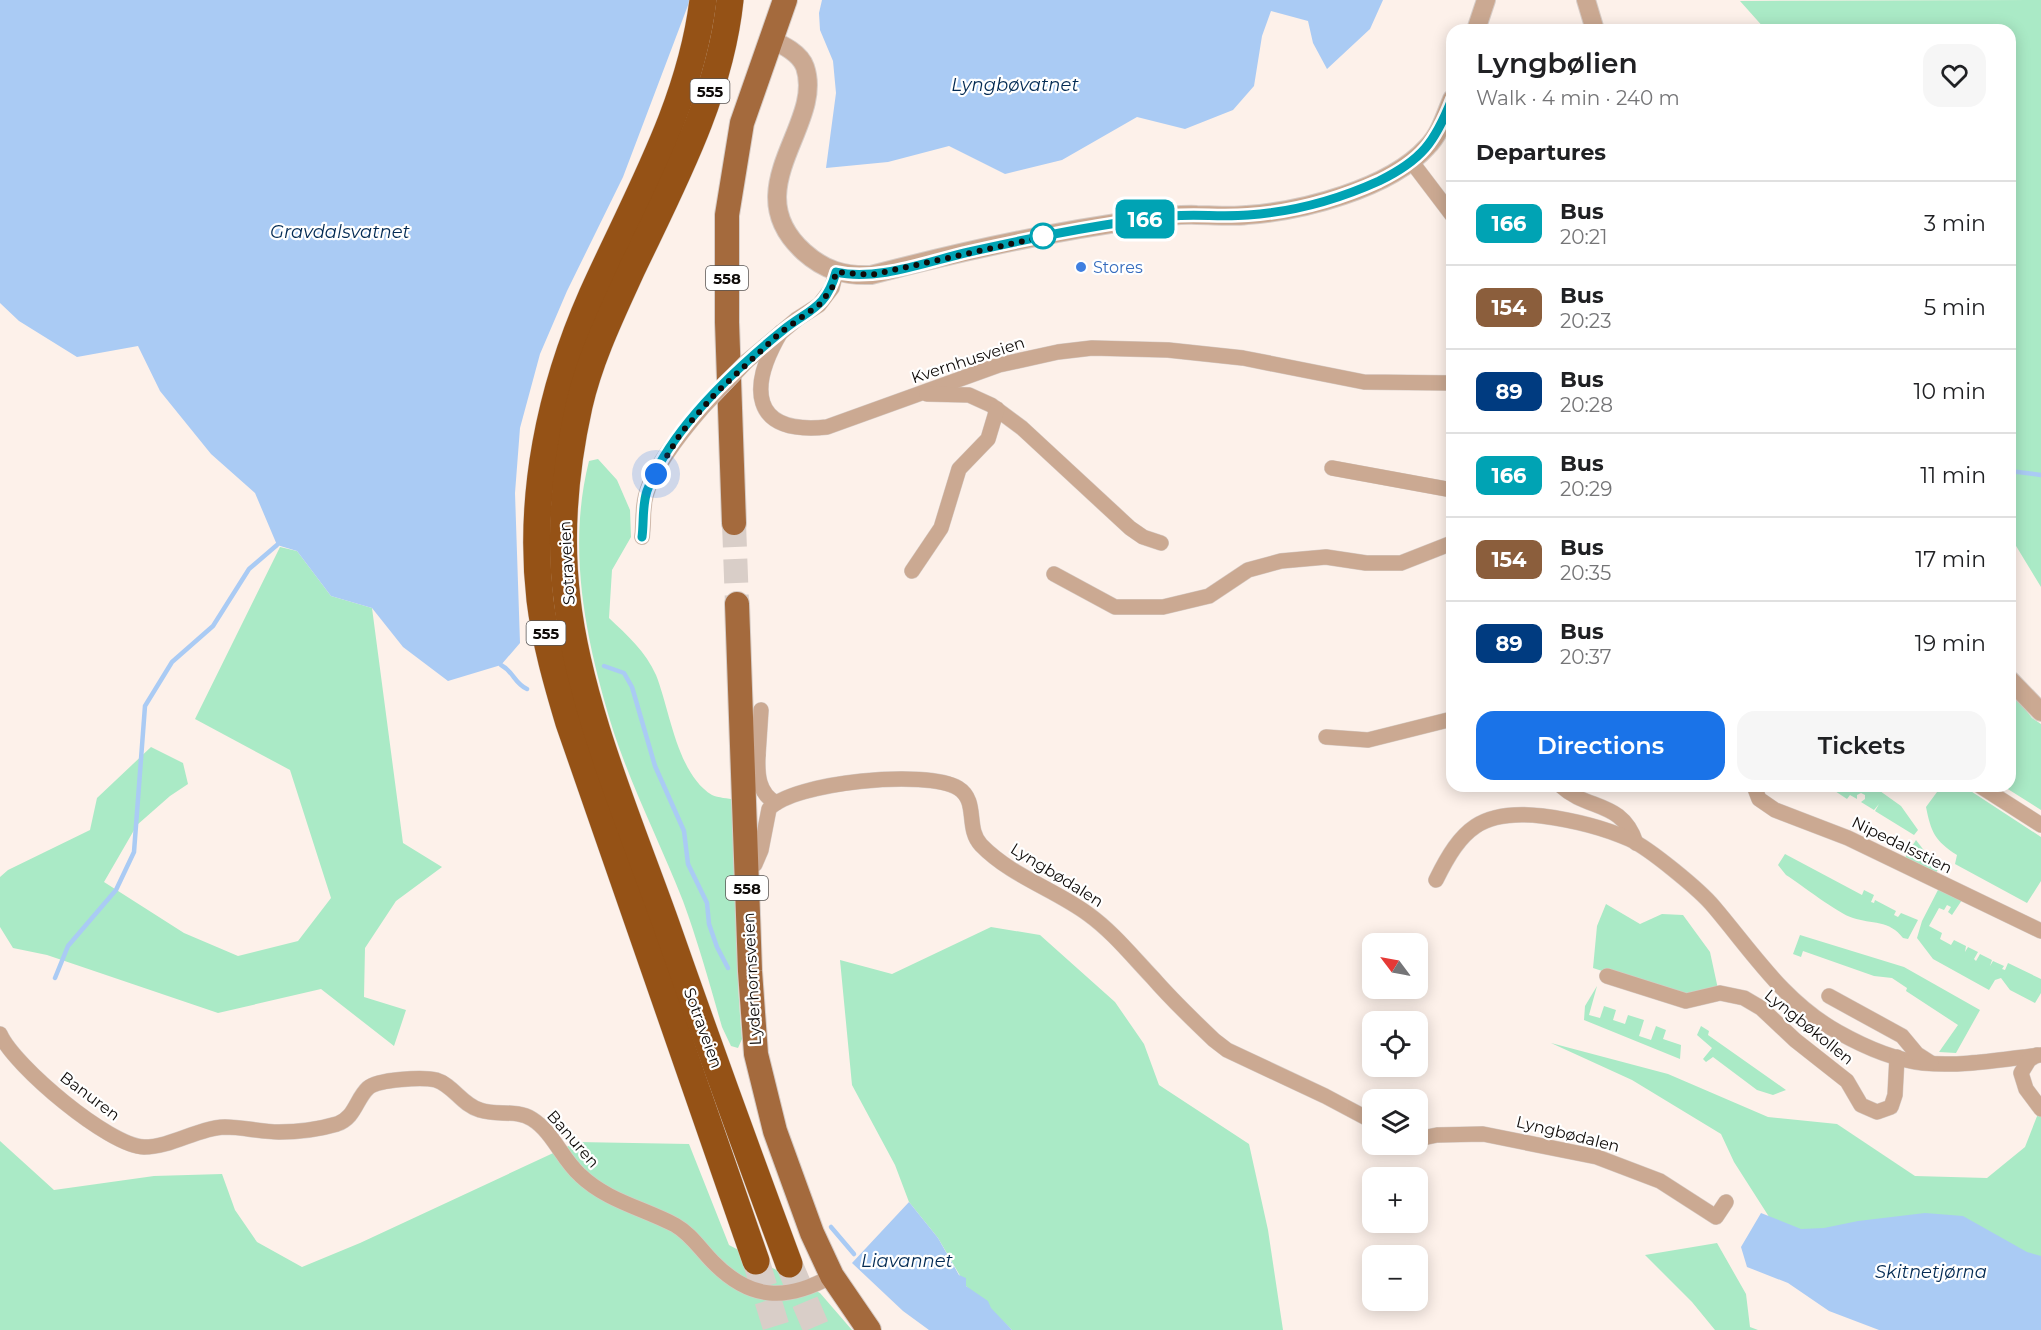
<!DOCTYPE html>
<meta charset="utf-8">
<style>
:root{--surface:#fff;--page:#f6f6f6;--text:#202124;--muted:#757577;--line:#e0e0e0;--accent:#1a73e8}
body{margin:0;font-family:Montserrat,sans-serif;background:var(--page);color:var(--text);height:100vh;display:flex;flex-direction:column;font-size:22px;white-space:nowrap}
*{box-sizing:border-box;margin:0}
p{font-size:20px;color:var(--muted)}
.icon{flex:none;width:33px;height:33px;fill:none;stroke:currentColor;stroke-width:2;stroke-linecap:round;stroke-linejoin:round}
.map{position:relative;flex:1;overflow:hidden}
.sheet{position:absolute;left:1446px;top:24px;width:570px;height:768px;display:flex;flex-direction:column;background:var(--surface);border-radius:18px;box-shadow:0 3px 15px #0003}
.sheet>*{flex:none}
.badge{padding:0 12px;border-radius:9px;font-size:21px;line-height:39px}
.needle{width:39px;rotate:302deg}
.controls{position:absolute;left:1362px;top:933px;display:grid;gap:12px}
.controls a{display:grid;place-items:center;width:66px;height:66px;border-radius:12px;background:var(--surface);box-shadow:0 3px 15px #0003;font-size:30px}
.you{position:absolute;width:30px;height:30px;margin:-15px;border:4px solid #fff;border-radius:50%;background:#1a73e8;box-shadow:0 0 0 9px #1a73e833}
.map>.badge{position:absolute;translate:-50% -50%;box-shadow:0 0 0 3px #fff}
h2{padding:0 30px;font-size:22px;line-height:54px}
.round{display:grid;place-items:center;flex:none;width:63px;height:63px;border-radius:18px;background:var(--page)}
.summary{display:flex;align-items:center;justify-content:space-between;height:102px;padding:0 30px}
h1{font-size:28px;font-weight:600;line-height:45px}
.cta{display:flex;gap:12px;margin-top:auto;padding:12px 30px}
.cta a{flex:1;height:69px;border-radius:18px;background:var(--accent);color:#fff;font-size:24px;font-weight:600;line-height:69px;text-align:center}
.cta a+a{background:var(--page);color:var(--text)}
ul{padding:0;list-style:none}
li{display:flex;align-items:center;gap:18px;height:84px;padding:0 30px;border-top:2px solid var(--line)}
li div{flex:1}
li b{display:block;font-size:22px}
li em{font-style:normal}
li .badge{min-width:66px;font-weight:700;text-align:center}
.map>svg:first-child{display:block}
.green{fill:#aaeac6}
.water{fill:#aacbf4}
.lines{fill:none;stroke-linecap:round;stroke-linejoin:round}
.stream{stroke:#aacbf4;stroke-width:4.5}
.primary-tunnel{stroke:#d9cec8;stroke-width:24;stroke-dasharray:24 12;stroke-linecap:butt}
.motorway-tunnel{stroke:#d9cec8;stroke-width:27;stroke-dasharray:27 14;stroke-linecap:butt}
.minor-casing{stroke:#d7ccc6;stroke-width:16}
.tertiary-casing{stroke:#d7ccc6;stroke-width:20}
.primary-casing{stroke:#d7ccc6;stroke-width:26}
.motorway-casing{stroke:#d7ccc6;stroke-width:28}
.minor{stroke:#cba992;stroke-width:15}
.tertiary{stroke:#cba992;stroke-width:18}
.primary{stroke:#a46a3d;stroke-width:24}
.motorway{stroke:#955216;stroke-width:27}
.minor-bridge-casing{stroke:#d7ccc6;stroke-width:16;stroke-linecap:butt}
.minor-bridge{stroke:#cba992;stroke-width:15}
.line-casing{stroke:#fff;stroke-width:14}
.line{stroke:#00a3b4;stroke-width:9}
.walk{stroke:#0f0b09;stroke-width:6;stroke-dasharray:0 10.8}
.stop-dot{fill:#fff;stroke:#00a3b4;stroke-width:3}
.shop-dot{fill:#3f7fe0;stroke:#fff;stroke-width:2}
.labels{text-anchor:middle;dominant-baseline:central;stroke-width:4.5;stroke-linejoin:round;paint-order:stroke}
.shield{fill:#fff;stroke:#575453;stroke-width:1.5}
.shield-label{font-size:15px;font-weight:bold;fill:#0f0b09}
.shop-label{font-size:16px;fill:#366cbe;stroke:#fff;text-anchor:start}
.street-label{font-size:16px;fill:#0f0b09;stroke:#fff}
.water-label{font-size:18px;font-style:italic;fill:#022a53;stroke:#fff}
</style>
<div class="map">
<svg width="2041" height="1330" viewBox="0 0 2041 1330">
<rect width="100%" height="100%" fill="#fdf1ea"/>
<g class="green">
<path d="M2041,0V587L2010,536V30H1769L1765,29L1740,1Z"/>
<path d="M598,459L617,480L630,510L631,537L612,570L609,618C627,635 646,652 656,675C670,710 677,774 712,795C718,798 728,798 735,800C738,879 734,959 742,1039L738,1048L731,1046L722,1027C710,985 698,942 683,901C661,845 633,790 614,733C587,646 566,552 589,461Z"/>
<path d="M280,547L297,551L331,596L372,608L403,843L442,867L396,901L365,948L364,997L406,1010L394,1046L321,989L218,1013L47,955L13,948L0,927V877L8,870L90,830L97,798L151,747L183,763L188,784L170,796L137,825L104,882L184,933L238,956L298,941L331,898L290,770L195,719Z"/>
<path d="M2010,689L2032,718L2041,724V810L2003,786H2010Z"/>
<path d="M1827,786H1873L1901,806L1918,830L1914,835L1875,811L1879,804L1874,810L1861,802L1865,799V795L1861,793L1857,795V799L1850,795L1847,799L1835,791L1836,788Z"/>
<path d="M1950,786H1963L2041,837V881L2027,903L1955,864L1957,855C1935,841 1931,832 1926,807L1937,792L1946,791Z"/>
<path d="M1916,840L1938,869L1935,875L1903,861Z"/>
<path d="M1785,854L1862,895L1864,890L1874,895L1871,902L1874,903L1875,900L1896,911L1894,915L1898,917L1901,913L1918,920L1908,939L1903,938C1890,920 1871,924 1853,918C1837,913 1802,885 1786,875L1778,865Z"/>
<path d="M1939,888L1962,900L1952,915L1948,912L1951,907L1947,905L1944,910L1939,908L1929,926L1942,933L1940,939L1951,945L1954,940L1966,946L1965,952L1968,947L1978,952L1974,959L1976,961L1980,954L1992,960L1990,966L1993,961L2004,966L2002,969L2005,970L2008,963L2041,979V993L2035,1003L2010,990L2001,978L1995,980L1989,990L1933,959L1917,938L1922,921Z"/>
<path d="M1606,904L1640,924L1662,914L1683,915L1710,952L1718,989L1682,997L1593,968L1597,926Z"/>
<path d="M991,927L1040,935L1115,1002L1144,1044L1159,1085L1249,1144L1268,1230L1283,1330H1012L966,1286L938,1238L909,1202L895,1165L852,1085L840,960L892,974Z"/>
<path d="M1800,935L1904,967L1980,1010L1956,1053L1939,1052L1958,1025L1906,991L1907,988L1892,978L1874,976L1803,951L1801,957L1793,954Z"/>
<path d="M1597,986L1589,1015L1600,1018L1604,1006L1616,1010L1613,1020L1625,1024L1628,1015L1644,1020L1639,1036L1651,1040L1656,1026L1666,1030L1663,1039L1681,1045L1680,1059L1584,1020L1585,1006Z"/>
<path d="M1701,1026L1709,1031L1708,1035L1786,1090L1773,1095L1757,1090L1713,1057L1706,1062L1703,1059L1712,1048L1697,1035Z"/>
<path d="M1551,1043L1668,1074L1768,1117L1837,1124L1915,1176L1987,1178L2025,1147L2041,1106V1266L1787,1245L1734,1162L1721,1134L1632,1080Z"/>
<path d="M0,1141L54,1190L154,1176L222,1174L235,1210L257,1242L302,1267L360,1243L577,1142L689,1144L729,1245L820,1293L852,1330H0Z"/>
<path d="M1717,1243L1746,1294L1750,1327L1758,1330H1715L1692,1302L1645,1255Z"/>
</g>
<g class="water">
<path d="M0,0H690L623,177L567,291L540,354L520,428L515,493L520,643L501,665L448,681L403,647L372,608L331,596L297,551L277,545L255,493L211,454L160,391L138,346L77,357L19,321L0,303Z"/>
<path d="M822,0H1383L1370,29L1327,69L1313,43L1308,21L1271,11L1262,36L1254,86L1233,110L1185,129L1137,117L1062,160L1005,174L949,146L888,162L826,168L836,93L833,61L820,30L819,13Z"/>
<path d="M909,1202L938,1238L959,1275L966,1278V1286L988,1301L991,1308L1012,1330H929L903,1311L852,1263Z"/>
<path d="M1761,1213L1801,1229L1824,1228L1858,1221L1925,1213L1963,1216L2027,1252L2041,1256V1330H1879L1829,1311L1788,1283L1747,1267L1741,1247Z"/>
</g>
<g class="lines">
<g class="stream">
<path d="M2010,471L2041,475"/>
<path d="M501,665C514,672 514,683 527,689"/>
<path d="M604,666L624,673L632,687L655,766L684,831L688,864L707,903L709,924L717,947L728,968"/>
<path d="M55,978L68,946L116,890L134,852L145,706L172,662L213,626L249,569L277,545"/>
<path d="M831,1227L854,1254"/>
</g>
<path class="primary-tunnel" d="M734,523L737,604"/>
<g class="motorway-tunnel">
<path d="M756,1261L777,1330"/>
<path d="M789,1264L817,1330"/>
</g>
<g class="minor-casing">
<g id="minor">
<path d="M1411,161L1452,215"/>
<path d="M781,332C749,386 749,435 827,427L999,365L1058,352L1092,348L1168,350L1243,358L1364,382L1452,383"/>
<path d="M747,361L797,319L819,305L832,288L836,272"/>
<path d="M927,394L969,395L991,405L1022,428L1130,528L1143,537L1161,543"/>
<path d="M1332,468L1452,490"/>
<path d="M642,537C644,523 642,509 646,495C654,465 684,429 704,406"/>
<path d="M912,571L941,528L959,469L988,439L997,409"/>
<path d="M1054,574L1115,607H1163L1209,596L1248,570L1281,561L1326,557L1366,563H1401L1452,543"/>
<path d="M1326,737L1368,740L1452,719"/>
<path d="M742,754L758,755C757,774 758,793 776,803"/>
<path d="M758,755L761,710"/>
<path d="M1561,786C1588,811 1622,800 1636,843"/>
<path d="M1754,786L1759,799L1775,810L1848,838L2041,931"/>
<path d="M1980,786L2041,825"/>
<path d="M746,865L755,864L761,850L769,809C793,782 927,769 958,788C979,801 965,828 981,845C1011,876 1054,889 1088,914C1113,932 1132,956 1153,978C1172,1000 1193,1020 1214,1040L1227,1050L1325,1096L1372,1121"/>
<path d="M1436,880C1461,829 1481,809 1542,816C1572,820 1602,827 1629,839C1649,848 1700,890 1714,907C1753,953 1784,1002 1838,1032C1863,1046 1895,1060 1923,1063C1962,1067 2003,1059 2041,1055"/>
<path d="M1607,976L1686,1001L1720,993L1744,998L1761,1008L1795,1040L1847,1081L1861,1105L1877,1112L1891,1107L1895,1095L1897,1057"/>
<path d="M1829,996L1902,1036L1917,1054L1931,1063"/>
<path d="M0,1034C14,1066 109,1146 144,1147C172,1147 197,1128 225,1127C243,1127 261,1132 279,1132C297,1132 320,1129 337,1124C355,1118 356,1099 368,1088C378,1079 423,1077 436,1080C453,1085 462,1105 480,1110C497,1116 516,1109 532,1119C553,1132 562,1159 580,1175C607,1201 643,1208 675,1225C691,1234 700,1249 713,1262C751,1301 787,1301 832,1276"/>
<path d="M2037,1055L2029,1060L2021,1073L2026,1089L2041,1109"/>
<path d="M1418,1139L1437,1135L1483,1134L1597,1157L1660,1181L1716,1217L1726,1202"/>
</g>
</g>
<g class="tertiary-casing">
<g id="tertiary">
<path d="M1586,0L1595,30"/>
<path d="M1476,30L1486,0"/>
<path d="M770,39C783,45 800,53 805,67C825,125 734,189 804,252C824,270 844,276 871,275C959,252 1048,232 1138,220C1158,217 1178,214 1197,215C1214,215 1230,217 1247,215C1302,211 1389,189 1427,147C1440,134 1445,116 1452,99"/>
<path d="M2010,680L2041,712"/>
</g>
</g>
<g class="primary-casing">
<g id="primary">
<path d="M734,523L727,322V215L742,123L785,0"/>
<path d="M737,604L750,971L756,1054L775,1131L812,1233L832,1276L869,1330"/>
</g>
</g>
<g class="motorway-casing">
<g id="motorway">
<path d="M703,0C690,106 635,199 592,295C550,390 528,496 540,600C545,641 557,683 569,723L756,1261"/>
<path d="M730,0C720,96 673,183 632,269C612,313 590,358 579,406C565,469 559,534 567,599C579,705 630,823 666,924C706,1038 747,1151 789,1264"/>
</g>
</g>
<use href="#minor" class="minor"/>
<use href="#tertiary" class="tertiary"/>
<use href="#primary" class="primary"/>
<use href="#motorway" class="motorway"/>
<g class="minor-bridge-casing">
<path id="minor-bridge" d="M704,406L747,361"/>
</g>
<use href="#minor-bridge" class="minor-bridge"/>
</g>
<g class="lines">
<g class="line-casing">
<path id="line" d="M642,537C644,522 642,506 647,491C669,431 733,371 782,331C809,309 826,309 836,272C876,282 929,261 969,252C1035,237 1103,223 1171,216C1196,214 1222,217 1248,215C1293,212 1337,200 1379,181C1422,160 1435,142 1452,99"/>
</g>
<use href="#line" class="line"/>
<path class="walk" d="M656,474L681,433L715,394L781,332L819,305L832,288L836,272L871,275L1051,235L1043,236"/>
</g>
<circle class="stop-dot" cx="1043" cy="236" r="12"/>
<circle class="shop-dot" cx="1081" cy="267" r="6"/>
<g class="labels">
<g class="shield">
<rect x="690.5" y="79" width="39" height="24" rx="4.5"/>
<rect x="706" y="266" width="42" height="24" rx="4.5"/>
<rect x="526.5" y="621" width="39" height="24" rx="4.5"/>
<rect x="726" y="876" width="42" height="24" rx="4.5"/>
</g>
<g class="shield-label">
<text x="710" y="91">555</text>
<text x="727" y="278">558</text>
<text x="546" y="633">555</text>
<text x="747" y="888">558</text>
</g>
<g class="shop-label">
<text x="1093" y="267">Stores</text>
</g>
<g class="street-label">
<text transform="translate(968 360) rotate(-18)">Kvernhusveien</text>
<text transform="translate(567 563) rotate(-93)">Sotraveien</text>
<text transform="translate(1902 845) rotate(26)">Nipedalsstien</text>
<text transform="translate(1057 875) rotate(32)">Lyngbødalen</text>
<text transform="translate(752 979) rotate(-93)">Lyderhornsveien</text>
<text transform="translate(1809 1027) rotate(39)">Lyngbøkollen</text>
<text transform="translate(703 1028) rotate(70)">Sotraveien</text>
<text transform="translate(90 1096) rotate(37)">Banuren</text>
<text transform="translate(1568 1134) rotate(14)">Lyngbødalen</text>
<text transform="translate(573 1139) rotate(49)">Banuren</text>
</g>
<g class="water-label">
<text x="1015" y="85">Lyngbøvatnet</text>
<text x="340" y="232">Gravdalsvatnet</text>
<text x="907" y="1261">Liavannet</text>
<text x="1931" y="1272">Skitnetjørna</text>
</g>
</g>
</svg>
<div class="controls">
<a><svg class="needle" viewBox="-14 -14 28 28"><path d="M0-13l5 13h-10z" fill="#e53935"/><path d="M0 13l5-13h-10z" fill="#757577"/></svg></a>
<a><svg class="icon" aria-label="locate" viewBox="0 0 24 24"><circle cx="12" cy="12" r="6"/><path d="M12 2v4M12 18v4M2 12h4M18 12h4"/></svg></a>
<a><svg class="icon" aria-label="layers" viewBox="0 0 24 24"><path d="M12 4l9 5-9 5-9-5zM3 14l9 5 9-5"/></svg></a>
<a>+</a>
<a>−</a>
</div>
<div class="you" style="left:656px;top:474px"></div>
<b class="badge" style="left:1145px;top:219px;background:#00a3b4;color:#fff">166</b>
<section class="sheet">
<div class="summary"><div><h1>Lyngbølien</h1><p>Walk · 4 min · 240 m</p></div><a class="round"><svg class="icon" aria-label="heart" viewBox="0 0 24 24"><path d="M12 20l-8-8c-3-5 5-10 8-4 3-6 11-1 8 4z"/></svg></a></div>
<h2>Departures</h2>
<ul>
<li><span class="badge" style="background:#00a3b4;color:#fff">166</span><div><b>Bus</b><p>20:21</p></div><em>3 min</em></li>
<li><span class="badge" style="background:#8b5e3c;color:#fff">154</span><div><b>Bus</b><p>20:23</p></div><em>5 min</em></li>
<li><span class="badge" style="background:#003b80;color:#fff">89</span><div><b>Bus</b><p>20:28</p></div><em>10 min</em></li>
<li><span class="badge" style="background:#00a3b4;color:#fff">166</span><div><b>Bus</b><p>20:29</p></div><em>11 min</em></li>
<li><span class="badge" style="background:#8b5e3c;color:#fff">154</span><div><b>Bus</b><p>20:35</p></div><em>17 min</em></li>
<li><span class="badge" style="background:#003b80;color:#fff">89</span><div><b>Bus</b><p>20:37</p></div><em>19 min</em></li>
</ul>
<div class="cta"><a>Directions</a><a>Tickets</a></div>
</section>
</div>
